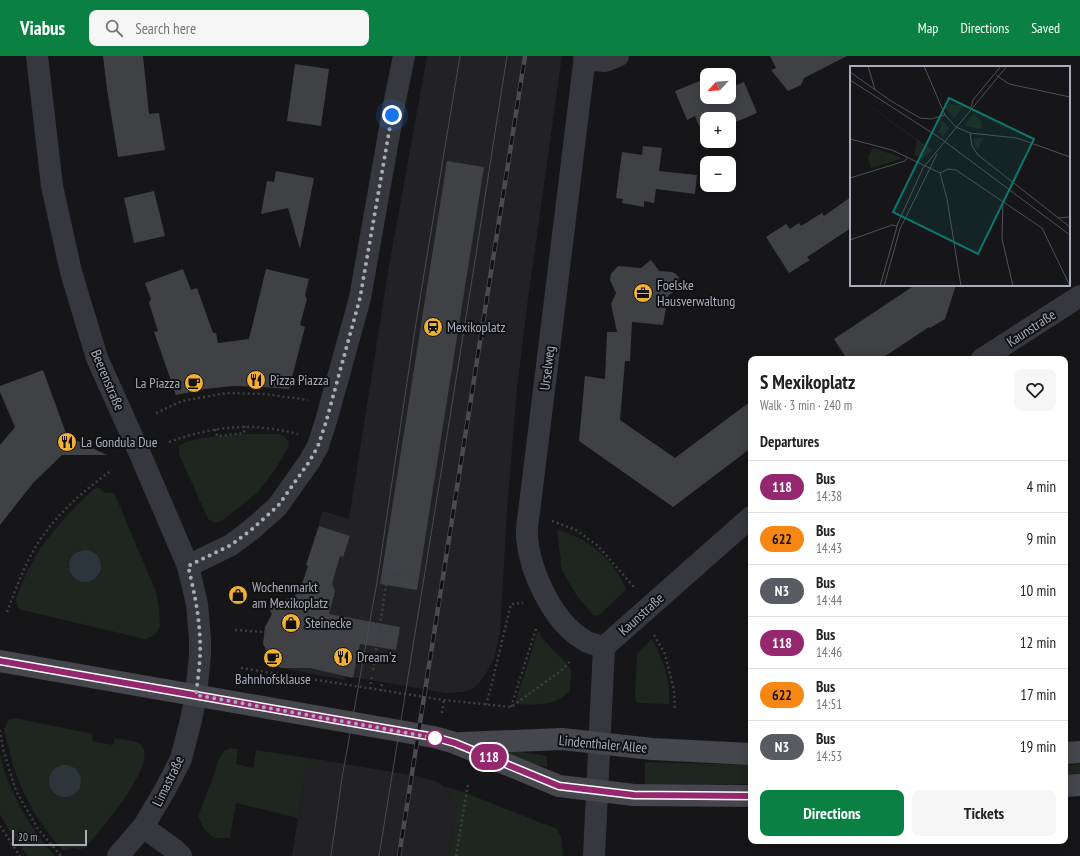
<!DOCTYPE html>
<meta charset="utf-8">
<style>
:root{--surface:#fff;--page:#f6f6f6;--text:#222;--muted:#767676;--line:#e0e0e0;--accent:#0b8043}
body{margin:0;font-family:"PT Sans Narrow",sans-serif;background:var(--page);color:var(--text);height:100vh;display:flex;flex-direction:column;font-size:15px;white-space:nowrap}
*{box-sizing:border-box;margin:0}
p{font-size:13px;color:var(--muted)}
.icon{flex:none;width:22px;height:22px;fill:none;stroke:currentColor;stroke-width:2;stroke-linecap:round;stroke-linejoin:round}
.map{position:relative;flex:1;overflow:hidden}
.side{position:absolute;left:748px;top:300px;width:320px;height:488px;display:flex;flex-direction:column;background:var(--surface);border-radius:8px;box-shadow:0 2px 10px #0003}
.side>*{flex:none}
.badge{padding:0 8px;border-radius:13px;font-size:14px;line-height:26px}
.needle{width:26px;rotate:244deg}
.buttons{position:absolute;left:700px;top:12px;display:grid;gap:8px}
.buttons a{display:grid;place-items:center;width:36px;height:36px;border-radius:8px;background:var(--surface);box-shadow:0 2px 10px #0003;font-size:20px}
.scale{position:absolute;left:12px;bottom:10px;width:75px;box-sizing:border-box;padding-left:4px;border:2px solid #a8adb8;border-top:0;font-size:11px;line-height:14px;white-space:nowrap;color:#a8adb8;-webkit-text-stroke:3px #111113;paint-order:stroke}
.you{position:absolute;width:20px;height:20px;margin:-10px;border:3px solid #fff;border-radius:50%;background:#1a73e8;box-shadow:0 0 0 6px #1a73e833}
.map>.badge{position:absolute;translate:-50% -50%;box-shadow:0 0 0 2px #fff}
h2{padding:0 12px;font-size:15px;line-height:36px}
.round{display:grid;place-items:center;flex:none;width:42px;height:42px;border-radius:8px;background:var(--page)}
.summary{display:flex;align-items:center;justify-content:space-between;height:68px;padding:0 12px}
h1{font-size:19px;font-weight:700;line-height:30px}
.action{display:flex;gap:8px;margin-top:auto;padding:8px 12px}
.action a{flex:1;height:46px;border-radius:8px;background:var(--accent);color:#fff;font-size:16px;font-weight:700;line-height:46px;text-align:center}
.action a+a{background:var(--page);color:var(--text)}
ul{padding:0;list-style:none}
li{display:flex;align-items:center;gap:12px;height:52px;padding:0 12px;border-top:1px solid var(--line)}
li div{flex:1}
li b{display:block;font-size:15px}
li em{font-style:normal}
li .badge{min-width:44px;font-weight:700;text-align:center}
header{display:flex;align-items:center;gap:24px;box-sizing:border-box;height:56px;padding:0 20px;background:var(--accent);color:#fff}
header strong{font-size:19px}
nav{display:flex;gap:22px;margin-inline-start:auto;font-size:14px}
.search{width:280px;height:36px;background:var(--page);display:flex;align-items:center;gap:10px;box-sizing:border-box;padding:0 14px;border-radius:8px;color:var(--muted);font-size:15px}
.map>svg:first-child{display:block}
.built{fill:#222225}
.green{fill:#1e261f;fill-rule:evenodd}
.water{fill:#2c353c}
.building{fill:#404145}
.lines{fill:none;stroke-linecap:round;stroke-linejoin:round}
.path{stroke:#3d3f44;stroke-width:2.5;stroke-dasharray:2 3;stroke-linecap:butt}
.minor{stroke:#37383d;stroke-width:22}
.secondary{stroke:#45474d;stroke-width:22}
.tram{stroke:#4a4c52;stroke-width:1}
.rail-casing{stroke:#4a4c52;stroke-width:4.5}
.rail{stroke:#111113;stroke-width:3;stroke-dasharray:9;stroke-linecap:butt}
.line-casing{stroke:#fff;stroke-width:9}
.line{stroke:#95276e;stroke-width:6}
.walk{stroke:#a8adb8;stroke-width:4;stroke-dasharray:0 7.2}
.stop-dot{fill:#fff;stroke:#95276e;stroke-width:2}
.labels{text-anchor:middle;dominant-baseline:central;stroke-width:4;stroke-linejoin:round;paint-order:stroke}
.poi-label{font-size:14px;fill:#a8adb8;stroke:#111113;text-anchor:start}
.street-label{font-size:14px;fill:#a8adb8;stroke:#111113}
.inset-road{fill:none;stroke:#505258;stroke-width:1}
.view{fill:#0f766e;fill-opacity:0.15;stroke:#0f766e;stroke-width:2}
.inset-edge{fill:none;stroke:#a8adb8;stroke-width:2}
</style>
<header>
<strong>Viabus</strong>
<div class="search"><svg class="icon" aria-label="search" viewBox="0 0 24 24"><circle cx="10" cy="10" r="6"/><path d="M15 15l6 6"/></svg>Search here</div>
<nav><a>Map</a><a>Directions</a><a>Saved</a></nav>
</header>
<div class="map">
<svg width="1080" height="800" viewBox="0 0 1080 800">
<rect width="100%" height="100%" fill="#161618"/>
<g class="built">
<path d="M427,0H562L527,250L517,332L507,454L500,576L494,603L485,619L479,627L472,633L463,636L446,637L347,620H345V624L281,612L274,608L263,588L265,571L272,558L270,555L275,548L290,545L301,531L308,510L306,509L323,455L349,463L389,210Z"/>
<path d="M333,706L417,720L437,726L443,730L457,748L449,800H292L305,717L314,707Z"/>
</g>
<g class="green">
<path d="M239,378H278C285,380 288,383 289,390L276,412L258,436L222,465L215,467L208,463L179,398V390C191,381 224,380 239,378Z"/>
<path d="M98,432L106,437H114L115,439L156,536L159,553L160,570L155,579L145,583L22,554L17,551L16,543L25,520L39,494L57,471L76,450L94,433ZM80,494H85L99,518L91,525L72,520L68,511L75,497Z"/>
<path d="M557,473C565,476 573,479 581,483C601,494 618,513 626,534L598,560L593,559L577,540L562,514Z"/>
<path d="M538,574L542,582L568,609L571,614L570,635C555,651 535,649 515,648Z"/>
<path d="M652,583C663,604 671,624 669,648L639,647L637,646L635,641L637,598Z"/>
<path d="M15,662L93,678L92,685L113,689L115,682C122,684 136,684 141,689C160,707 97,778 85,792L79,793L72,792L67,794H63C43,774 26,745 16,718C11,704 8,689 4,674L8,664Z"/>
<path d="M231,692L238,693L236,708L253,712L256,694L333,706L314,707L305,717L298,762L236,747L230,782H214L204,773L198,760L211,727L219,703L225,694Z"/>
<path d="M503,693L547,700V711L512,703Z"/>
<path d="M0,699C9,737 29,771 55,800H28C17,787 8,773 0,758Z"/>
<path d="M645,706L751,709V728H645Z"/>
<path d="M1080,708V719L1065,720V709Z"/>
<path d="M443,730L460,735L557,773L561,781L563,800H449L457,748Z"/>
</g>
<g class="water">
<circle cx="85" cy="510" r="16"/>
<circle cx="65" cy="725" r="16"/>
</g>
<g class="building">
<path d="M103,0H143L149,58L159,57L165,94L118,101L107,33Z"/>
<path d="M770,0H847L804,22L801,29L788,35L771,14L776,12Z"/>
<path d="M295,8L329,13L321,70L287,65Z"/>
<path d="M707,22V41H729V32L744,26L757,57L729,69V57L715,63H707V66L699,70L695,60L687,64L675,35Z"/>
<path d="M643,90L662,92L659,115L697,119L695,138L656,133L654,147L644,145V151L622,147L623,143L616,142L622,96L642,99Z"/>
<path d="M447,105L484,111L417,534L380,528Z"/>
<path d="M276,115L314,122L300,193L288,152L261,158L267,125L274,126Z"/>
<path d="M154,135L165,180L134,187L124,142Z"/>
<path d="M851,141V172L807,201L810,204L789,217L766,181L786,168L790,173L799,167L801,170L822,157L824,160Z"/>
<path d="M651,204L659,215L672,216L676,218L679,222V229L676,234L668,240L663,269L632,266L630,305H625L620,364L675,402L751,345V392L673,451L579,385L585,320L605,323L607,276H617L611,248L616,237L610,224L611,218L618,210L641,212Z"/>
<path d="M183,213L191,234L197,232L213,277H216L218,287L249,283L266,213L309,223L305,239L307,243L300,269L305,271L289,333L262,331L233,330L205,333L176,339L154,276L158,275L149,247L151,243L145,227Z"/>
<path d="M915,229H956L945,263L930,272L929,271L881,303H847L834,283Z"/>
<path d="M43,314L67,380L107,399H62L33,427L0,469V389L15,371L0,336V330Z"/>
<path d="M319,470L350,480L343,501L340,500L332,528L335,535L329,558L400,571L396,594L360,588L353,622L310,612H281L274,608L263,588L265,571L272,558L268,551L296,539L301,531L308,510L306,509Z"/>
</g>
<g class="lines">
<g class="path">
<path d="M156,357L182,345L227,337L265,338L308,344"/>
<path d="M215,373L217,380L244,377L245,370"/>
<path d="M169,386C213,370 252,366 298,378"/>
<path d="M552,465L576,474L598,490L634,531"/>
<path d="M383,516L418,521"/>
<path d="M398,530L399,519"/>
<path d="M7,556C17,530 26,504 42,481C61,454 86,433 112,414"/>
<path d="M235,574L264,576"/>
<path d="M654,579L665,598L674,634L675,655"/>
<path d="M241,612L444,644L511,651L562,614L571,604"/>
<path d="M373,614L388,517"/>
<path d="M370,633L372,619"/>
<path d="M381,635L382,627"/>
<path d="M486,649L492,627L511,548L523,547"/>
<path d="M511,651L537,570"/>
<path d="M442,657L444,644"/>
<path d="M0,674L3,693L16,735L38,773L61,800"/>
<path d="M0,770L20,800"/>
<path d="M456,800L468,728"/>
</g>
<g class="minor">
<path d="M37,0L52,130L71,216L97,302L140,398L188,510L197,548L200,583V599L196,639L191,664L181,703L165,734L143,771L118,800"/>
<path d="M585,0L530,448C529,459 526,471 527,482C530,516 553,566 584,584C589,588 598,589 604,591"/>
<path d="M584,3L605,5L618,0"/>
<path d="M982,303L1080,240"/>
<path d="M188,510L231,489L251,474L277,451L309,406L318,390L326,365L360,242L395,44L404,0"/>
<path d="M143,771L175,794L181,800"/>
<path d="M594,800L604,591L751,461"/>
</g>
<g class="secondary">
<path d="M0,605L434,681L455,687L559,730L634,739L751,740"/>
<path d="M462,687L562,683L652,693L751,698"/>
<path d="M1065,697L1080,696"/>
<path d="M1065,730L1080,729"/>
</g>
<g class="tram">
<path d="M331,800L342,722L377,526L415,273L460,0"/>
<path d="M379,800C422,533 466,267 507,0"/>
</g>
<g class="rail-casing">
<path id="rail" d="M399,800L525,0"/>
</g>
<use href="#rail" class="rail"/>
</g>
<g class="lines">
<g class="line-casing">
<path id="line" d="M0,605L434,681L455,687L559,730L634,739L751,740"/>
</g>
<use href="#line" class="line"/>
<path class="walk" d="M392,59L360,242L326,366L318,390L309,406L278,450L251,474L231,489L188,510C194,535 199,558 200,584C201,602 198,621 196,639L435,682"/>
</g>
<defs>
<g id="office-disc" transform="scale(1)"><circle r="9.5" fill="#f2b134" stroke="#111113"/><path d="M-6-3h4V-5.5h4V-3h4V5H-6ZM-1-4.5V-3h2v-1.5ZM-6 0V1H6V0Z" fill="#111"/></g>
<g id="station-disc" transform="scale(1)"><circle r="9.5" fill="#f2b134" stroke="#111113"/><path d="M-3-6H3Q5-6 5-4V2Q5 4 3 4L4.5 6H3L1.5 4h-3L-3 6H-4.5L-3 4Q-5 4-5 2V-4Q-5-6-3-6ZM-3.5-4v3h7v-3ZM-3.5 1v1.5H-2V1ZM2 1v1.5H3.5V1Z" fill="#111"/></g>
<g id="restaurant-disc" transform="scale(1)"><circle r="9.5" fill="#f2b134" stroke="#111113"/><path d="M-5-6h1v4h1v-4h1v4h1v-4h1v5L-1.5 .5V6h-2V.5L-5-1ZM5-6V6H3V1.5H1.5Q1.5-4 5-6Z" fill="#111"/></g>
<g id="cafe-disc" transform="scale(1)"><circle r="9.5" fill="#f2b134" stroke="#111113"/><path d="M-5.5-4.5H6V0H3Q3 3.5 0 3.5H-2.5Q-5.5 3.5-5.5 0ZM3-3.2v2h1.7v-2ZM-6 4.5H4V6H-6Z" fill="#111"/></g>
<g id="shop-disc" transform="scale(1)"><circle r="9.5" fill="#f2b134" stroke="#111113"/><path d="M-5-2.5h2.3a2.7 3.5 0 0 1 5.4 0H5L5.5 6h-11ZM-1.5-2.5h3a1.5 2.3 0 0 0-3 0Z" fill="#111"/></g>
</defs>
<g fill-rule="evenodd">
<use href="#office-disc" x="643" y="237"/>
<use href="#station-disc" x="433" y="271"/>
<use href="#restaurant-disc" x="256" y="324"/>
<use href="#cafe-disc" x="194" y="327"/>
<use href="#restaurant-disc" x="67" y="386"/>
<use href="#shop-disc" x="238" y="539"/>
<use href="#shop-disc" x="291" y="567"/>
<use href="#restaurant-disc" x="343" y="601"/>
<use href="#cafe-disc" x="273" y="602"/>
</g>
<circle class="stop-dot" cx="435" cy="682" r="8"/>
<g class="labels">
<g class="poi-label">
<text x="657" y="229">Foelske<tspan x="657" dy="16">Hausverwaltung</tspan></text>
<text x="447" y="271">Mexikoplatz</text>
<text x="270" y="324">Pizza Piazza</text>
<text x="180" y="327" text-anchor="end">La Piazza</text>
<text x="81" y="386">La Gondula Due</text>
<text x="252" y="531">Wochenmarkt<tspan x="252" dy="16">am Mexikoplatz</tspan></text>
<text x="305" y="567">Steinecke</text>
<text x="357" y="601">Dream'z</text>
<text x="273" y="623" text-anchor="middle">Bahnhofsklause</text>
</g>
<g class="street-label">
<text transform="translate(1031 272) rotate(-33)">Kaunstraße</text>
<text transform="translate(547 312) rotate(-83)">Urselweg</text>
<text transform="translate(108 324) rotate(67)">Beerenstraße</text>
<text transform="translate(641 558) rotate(-42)">Kaunstraße</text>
<text transform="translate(603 688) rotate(5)">Lindenthaler Allee</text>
<text transform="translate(168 725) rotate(-64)">Limastraße</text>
</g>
</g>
<g transform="translate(850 10)">
<rect width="220" height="220" fill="#161618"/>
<path d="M0,26L81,83H84L73,92L64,89L67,75ZM99,38L113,40L104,53L96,41ZM124,47L131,55L132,63L114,60ZM93,55L99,62L92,72V69L88,66L92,60L90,56ZM124,72H133L128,84L124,78ZM23,82L50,91L51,93L21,102L18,91Z" fill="#1e261f"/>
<path class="inset-road" d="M18,0L25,24M74,0L95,49L106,61L120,67L167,72L220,91M0,6L41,35L70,52L81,53L95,49M146,9L159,18L220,31M0,14L90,72L220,169M121,41L123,34L151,0M120,67L122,80L128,89L220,161M0,73L42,84L90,107L97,133L111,220M90,107L98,103L106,104L192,162L220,220M0,112L55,95L58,91M153,135L152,173L163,220M207,152L220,151M0,174L42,159L47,160M30,220L48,157L73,102L157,0M34,220L50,163L87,88"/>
<path class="view" d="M99,32L184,73L128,188L43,146Z"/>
<rect width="220" height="220" class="inset-edge"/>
</g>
</svg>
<div class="buttons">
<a><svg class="needle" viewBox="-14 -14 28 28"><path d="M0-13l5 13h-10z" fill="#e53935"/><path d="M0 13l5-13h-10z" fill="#767676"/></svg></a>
<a>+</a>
<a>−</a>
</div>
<div class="scale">20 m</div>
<div class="you" style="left:392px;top:59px"></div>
<b class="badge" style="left:489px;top:701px;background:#95276e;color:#fff">118</b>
<section class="side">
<div class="summary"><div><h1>S Mexikoplatz</h1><p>Walk · 3 min · 240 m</p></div><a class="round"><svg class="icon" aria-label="heart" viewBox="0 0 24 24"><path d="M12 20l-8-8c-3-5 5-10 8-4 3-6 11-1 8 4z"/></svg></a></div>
<h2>Departures</h2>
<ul>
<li><span class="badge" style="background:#95276e;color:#fff">118</span><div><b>Bus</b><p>14:38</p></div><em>4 min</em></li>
<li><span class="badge" style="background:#f68712;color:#111">622</span><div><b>Bus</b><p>14:43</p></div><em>9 min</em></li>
<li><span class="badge" style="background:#595b62;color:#fff">N3</span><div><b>Bus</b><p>14:44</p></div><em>10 min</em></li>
<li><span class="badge" style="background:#95276e;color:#fff">118</span><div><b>Bus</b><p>14:46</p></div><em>12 min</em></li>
<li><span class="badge" style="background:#f68712;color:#111">622</span><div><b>Bus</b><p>14:51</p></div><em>17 min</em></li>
<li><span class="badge" style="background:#595b62;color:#fff">N3</span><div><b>Bus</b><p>14:53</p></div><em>19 min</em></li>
</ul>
<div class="action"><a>Directions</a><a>Tickets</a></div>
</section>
</div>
